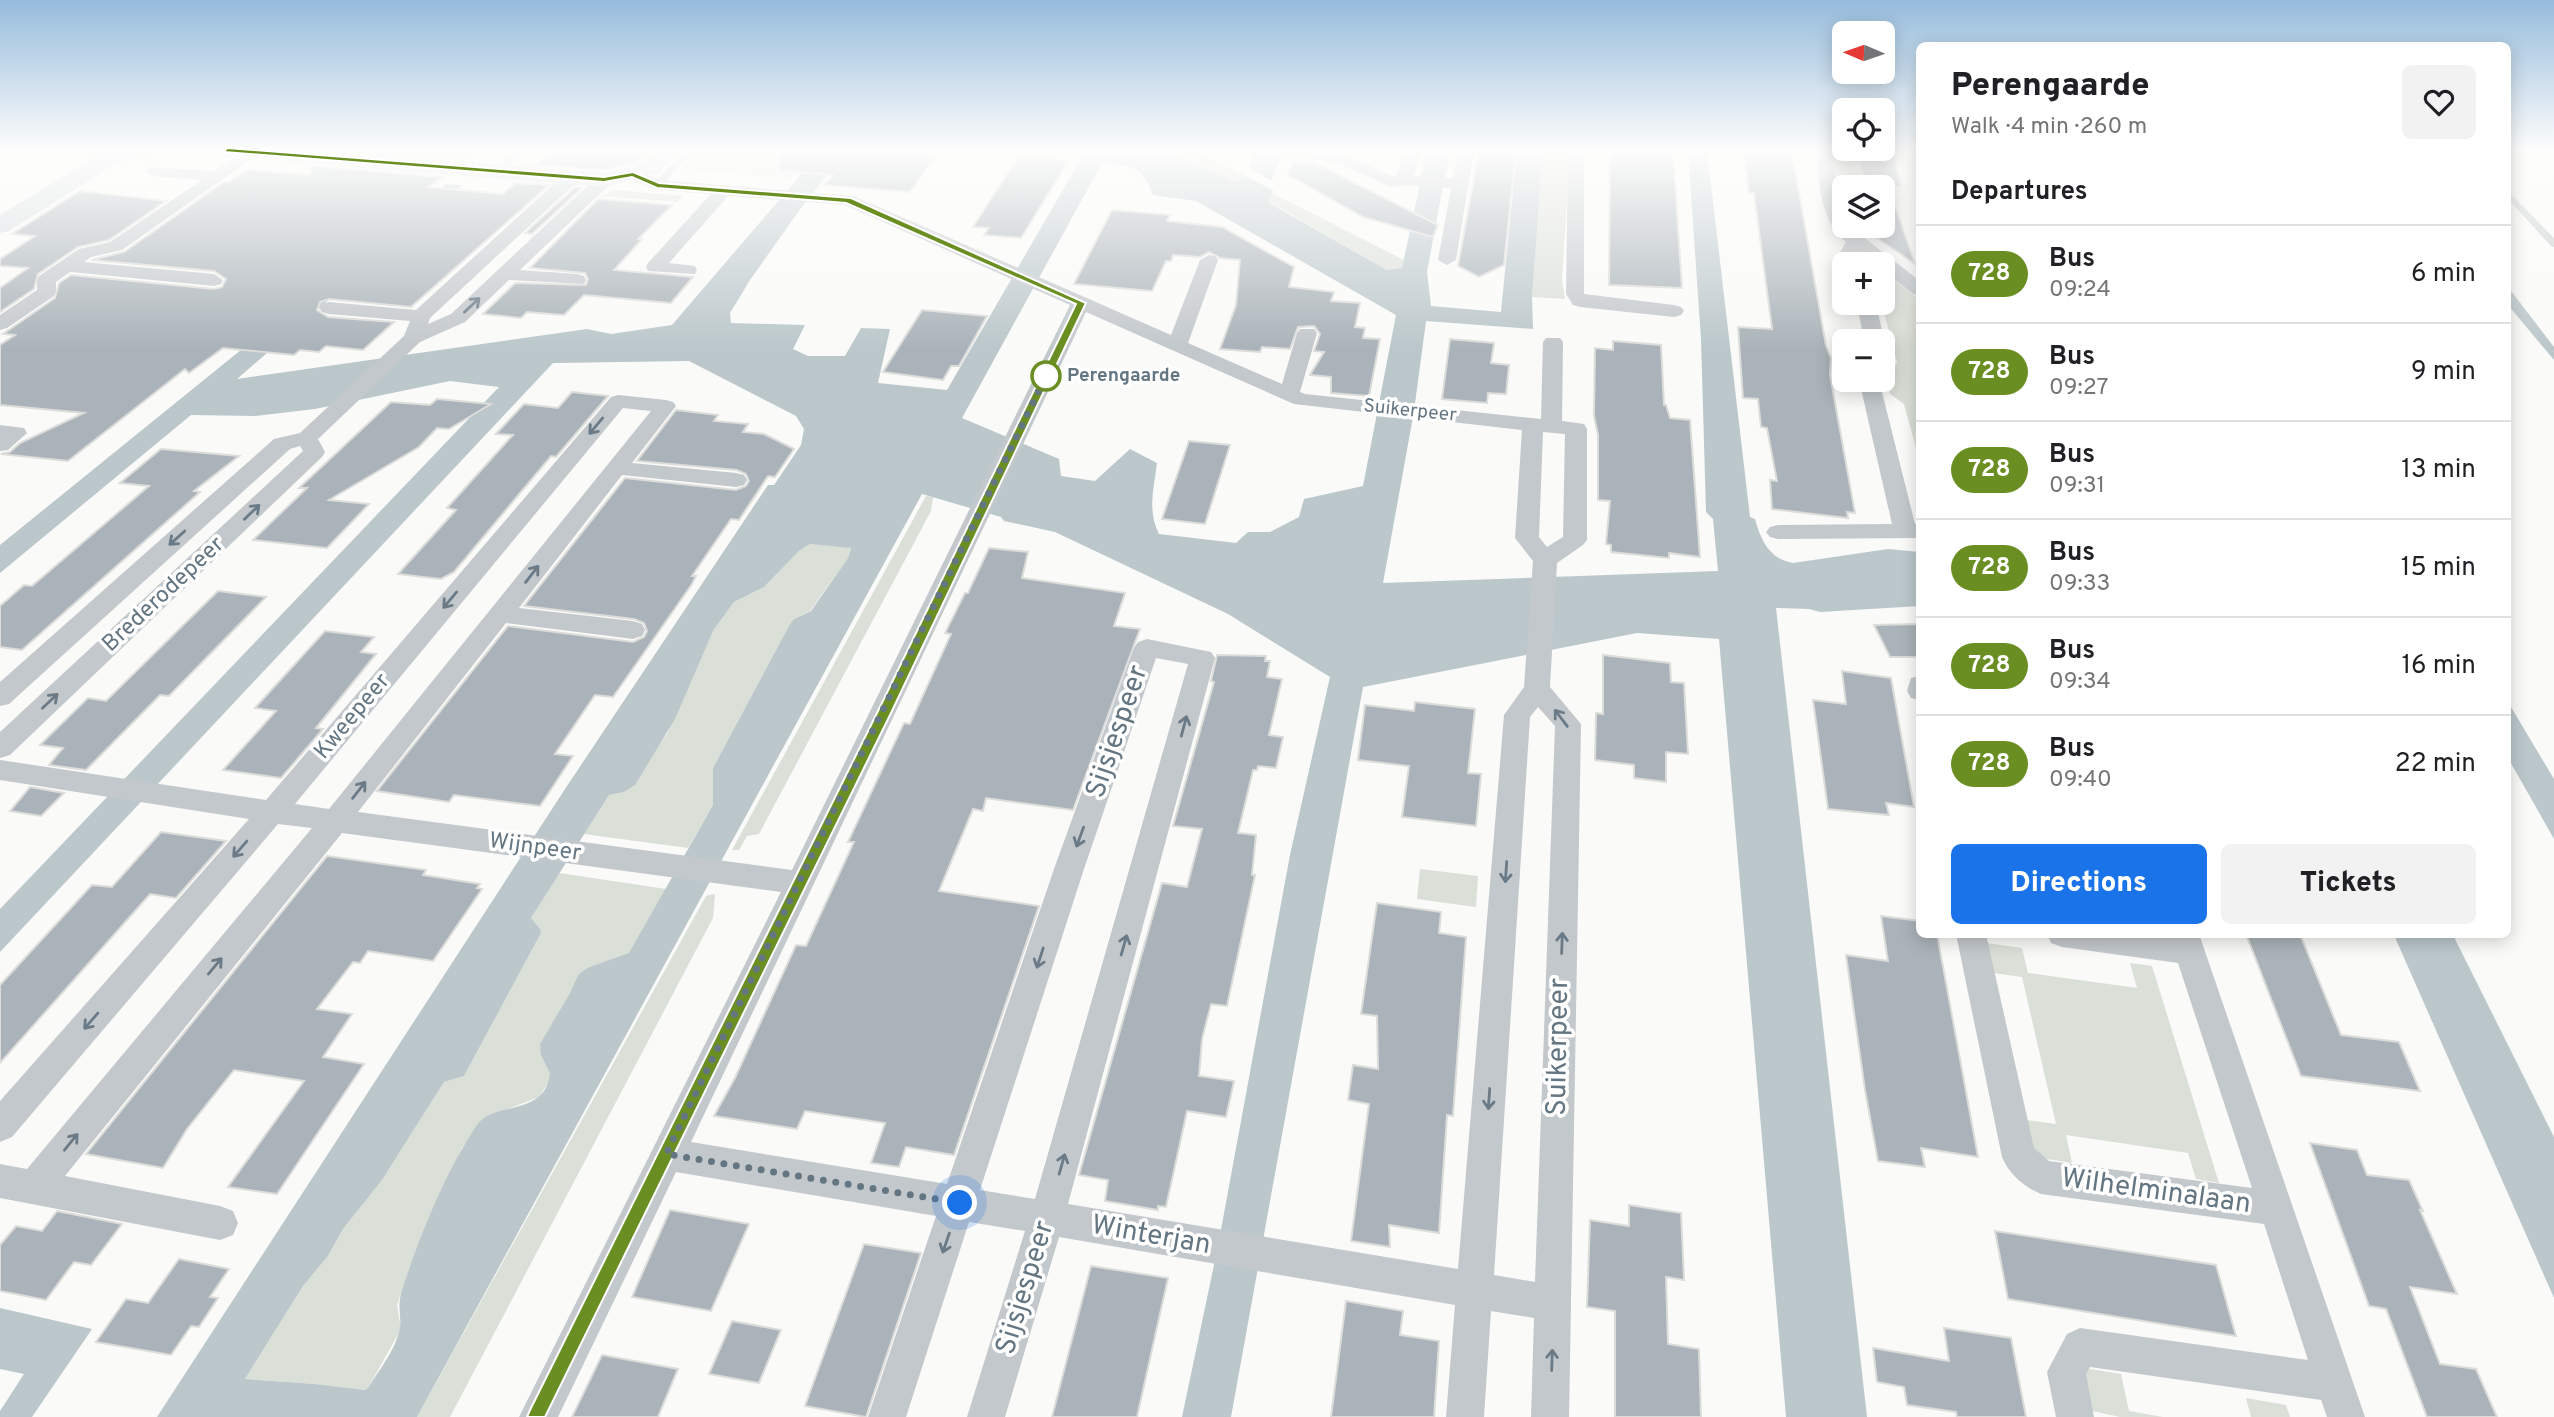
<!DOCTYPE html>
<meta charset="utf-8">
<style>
:root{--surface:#fff;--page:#f2f2f2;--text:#202124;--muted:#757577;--line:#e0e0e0;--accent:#1a73e8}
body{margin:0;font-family:Overpass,sans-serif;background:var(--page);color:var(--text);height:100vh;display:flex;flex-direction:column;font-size:26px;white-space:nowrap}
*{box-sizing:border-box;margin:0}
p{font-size:23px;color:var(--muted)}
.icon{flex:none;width:38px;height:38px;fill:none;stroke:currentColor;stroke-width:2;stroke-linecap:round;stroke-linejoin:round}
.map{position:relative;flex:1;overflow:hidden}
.side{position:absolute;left:1916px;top:42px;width:595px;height:896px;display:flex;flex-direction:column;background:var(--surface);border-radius:10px;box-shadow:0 4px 18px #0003}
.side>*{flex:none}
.badge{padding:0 14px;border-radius:23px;font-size:24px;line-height:46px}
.needle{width:46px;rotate:272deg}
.fabs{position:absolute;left:1832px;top:21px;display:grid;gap:14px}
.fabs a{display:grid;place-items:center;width:63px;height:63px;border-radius:10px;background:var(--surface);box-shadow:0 4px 18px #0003;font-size:35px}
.you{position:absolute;width:35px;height:35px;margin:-18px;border:5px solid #fff;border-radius:50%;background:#1a73e8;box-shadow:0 0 0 10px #1a73e833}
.map>.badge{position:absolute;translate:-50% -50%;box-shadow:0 0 0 4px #fff}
h2{padding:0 35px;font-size:26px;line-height:63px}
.round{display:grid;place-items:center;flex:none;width:74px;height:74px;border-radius:10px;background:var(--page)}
.overview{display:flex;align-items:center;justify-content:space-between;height:119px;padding:0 35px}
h1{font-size:33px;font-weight:800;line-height:52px}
.cta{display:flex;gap:14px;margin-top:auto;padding:14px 35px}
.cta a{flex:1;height:80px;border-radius:10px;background:var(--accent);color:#fff;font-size:28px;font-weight:800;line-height:80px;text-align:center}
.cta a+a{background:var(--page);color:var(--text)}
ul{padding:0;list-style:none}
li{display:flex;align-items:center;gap:21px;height:98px;padding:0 35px;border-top:2px solid var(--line)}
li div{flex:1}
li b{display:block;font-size:26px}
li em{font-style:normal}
li .badge{min-width:77px;font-weight:700;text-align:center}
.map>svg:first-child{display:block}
.built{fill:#e8e9e9}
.green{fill:#dadfd7}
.water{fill:#bbc7cb;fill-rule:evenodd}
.building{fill:#aab3b9;stroke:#dcdcda;stroke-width:2}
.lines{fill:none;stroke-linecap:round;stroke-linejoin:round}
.lane{fill:#c3c8cc;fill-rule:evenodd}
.street{fill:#c3c8cc;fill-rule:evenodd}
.secondary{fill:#d6dbdf;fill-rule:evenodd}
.oneway{stroke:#6a7a87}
.line{fill:#6b8e23;stroke:#fff;stroke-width:2}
.walk{stroke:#657683;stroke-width:7;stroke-dasharray:0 12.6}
.stop-dot{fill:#fff;stroke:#6b8e23;stroke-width:3.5}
.labels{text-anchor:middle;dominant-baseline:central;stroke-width:7;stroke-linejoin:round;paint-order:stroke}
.far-stop-label{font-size:19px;font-weight:bold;fill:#657683;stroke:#fff;text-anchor:start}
.far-street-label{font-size:19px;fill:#657683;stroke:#fff}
.street-label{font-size:23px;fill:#657683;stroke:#fff}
.near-street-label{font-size:28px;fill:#657683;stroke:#fff}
</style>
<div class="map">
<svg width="2554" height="1417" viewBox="0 0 2554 1417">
<rect width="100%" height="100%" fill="#fafaf8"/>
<path class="built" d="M698,150H816L791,178L680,169Z"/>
<g class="green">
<path d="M1164,150H1194L1246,176L1236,184Z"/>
<path d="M1543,150H1570L1562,279L1565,299L1532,297Z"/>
<path d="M615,190L683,196L677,202L601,196Z"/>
<path d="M1272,193L1404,260L1402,269L1387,270L1269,202Z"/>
<path d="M1883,271L1920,300V463L1904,404L1890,394L1886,379L1897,363L1883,308L1878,303H1883Z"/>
<path d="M926,496L933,497L931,511L759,834L747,836L739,850H732Z"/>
<path d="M810,544L851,547L848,558L810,611L794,619L790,624L713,768V805L688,848L584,834L609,795L624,792L667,734L713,631L734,602L764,587L799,551Z"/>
<path d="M1420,869L1478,876L1476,907L1417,899Z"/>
<path d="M559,873L666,889L629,954L587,968L578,975L569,995L550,1080L539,1097L482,1119L462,1148L424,1231L402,1290L397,1305L401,1329L368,1388L365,1390L315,1384L245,1379L303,1286L328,1256L343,1229L382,1180L444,1082L464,1076L540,935L541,930L531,918Z"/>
<path d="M715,894L713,918L450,1417H417L706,896Z"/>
<path d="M1986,943L2022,948L2028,973L2137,988L2130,963L2152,966L2219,1183L2196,1179L2188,1153L2066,1135L2072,1163L2034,1157L2026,1120L2056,1124L2022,977L1993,973Z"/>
<path d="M2078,1367L2121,1374L2129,1411L2163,1417H2120L2088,1410Z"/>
<path d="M2246,1398L2286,1405L2290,1417H2251Z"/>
</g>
<g class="water">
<path d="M822,150H847L798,212L750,280L730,313L731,323L805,325L793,349L808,356H845L861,328L890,329L878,383L947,390L1086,150H1164L1236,183L1246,176L1273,190L1269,203L1387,270L1402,268L1420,184L1443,186L1427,272L1431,306L1501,312L1517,150H1543L1532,297L1533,329L1426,321L1414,411L1383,583L1718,571L1713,519L1706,512L1701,339L1688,150H1707L1750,517L1755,519C1761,540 1769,559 1793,563L1888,549L1920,552V606L1820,612L1809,609L1776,608L1867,1417H1786L1719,639L1637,633L1363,687L1231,1417H1182L1218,1246L1290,855L1330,677L1228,614L1055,532L1004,521L1001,517L922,494L417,1417H157L565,789L768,485H774L801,445L804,429L796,416L689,361L553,363L0,952V909L499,387L450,381L315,409L255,416L191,415L0,573V545L446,184L462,185L237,379L587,329L611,334L672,325ZM1102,163C1130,166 1143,165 1153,195L1196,201L1396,315L1363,486L1304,499L1299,517L1270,532H1248L1236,543L1159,534C1147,511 1154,487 1157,463L1130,449L1095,481L1061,476L1059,459L962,418ZM810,544L851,548L848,558L811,611L794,619L790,624L713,768V805L629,953L587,968L578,975L569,995L540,1044L541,1055L550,1073C546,1117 493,1101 477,1125C446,1170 419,1238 402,1290C396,1308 403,1319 399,1332C394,1352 379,1370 368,1388L365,1390L315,1384L245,1379L303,1286L328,1256L343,1229L382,1180L444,1082L464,1076L540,935L541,930L531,918L609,795L624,792L635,785L675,719L713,631L734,602L764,587L799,551Z"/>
<path d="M1255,150H1283L1271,181L1249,167Z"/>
<path d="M1427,150H1450L1445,179L1421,177Z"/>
<path d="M2508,287L2554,347V360L2508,305Z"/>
<path d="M2508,702L2554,779V839L2508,758Z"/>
<path d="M2394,935H2453L2554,1137V1298Z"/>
<path d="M0,1308L92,1329L32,1417H0V1411L24,1374L0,1369Z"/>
</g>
<g class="building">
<path d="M398,150H475L463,159L395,154Z"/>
<path d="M552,150H648L635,162L604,170L536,165Z"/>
<path d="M780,150H907L938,153L910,192L824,185L833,175L779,170Z"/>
<path d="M1479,150H1516L1504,265L1479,277L1458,266Z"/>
<path d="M1610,150H1673L1682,288L1609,285Z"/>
<path d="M1744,150L1792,152L1826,346L1831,358L1830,375L1855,513L1847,512L1848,518L1772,509L1770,480L1777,481L1767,428L1761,427L1758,399L1743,398L1738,327L1772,329L1754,193H1749Z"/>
<path d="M1857,150H1893L1901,187L1866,184Z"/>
<path d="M1019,156L1069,160L1021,238L984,235L989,228L973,227Z"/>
<path d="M1294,161L1313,162L1438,225L1433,237L1363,217L1287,174Z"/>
<path d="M311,166L442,177L428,187L503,194L515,183L549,185L411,307L329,299L320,302L317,310L328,317L394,322L363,350L326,346L319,352L300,350L294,355L223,348L189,373L185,369L68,461L1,454L10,452L20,443L84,413L0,405V345L15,335L3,334L55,298L59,283L71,275L214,289L222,287L226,279L214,271L91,260L124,252L224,182H228L247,170L311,175Z"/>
<path d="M575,187L582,188L532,234L525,233Z"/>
<path d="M1883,188L1889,189L1915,264L1861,227L1883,226Z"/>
<path d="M80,191L166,201L109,240L78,247L38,274L34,289L0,312V288L28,268L0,266V259L35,236L12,234Z"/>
<path d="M598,199L672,205L638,239H642L614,270L693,277L671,303L584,295L564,315L527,312L521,318L483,314L515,283L586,285L588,279L585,273L530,268Z"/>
<path d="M1112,210L1170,215L1167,221L1222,227L1294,267L1289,287L1334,292L1331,301L1360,303L1355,327L1365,328L1363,338L1380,339L1369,396L1331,393V377L1310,375L1324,352L1314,351L1320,334L1314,326L1298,327L1290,349L1262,347L1260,352L1220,349L1236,305L1240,260L1220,258L1209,252L1200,257L1173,255L1171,261H1166L1152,291L1074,284Z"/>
<path d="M922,310L987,316L959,366H951L943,380L883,372Z"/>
<path d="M1450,339L1494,343L1491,363L1509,365L1506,394L1488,393L1487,403L1442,399Z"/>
<path d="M1613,341L1661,345L1664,405H1666L1670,418L1690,420L1700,557L1669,553V558L1611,552V545L1606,544L1610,501L1598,500V435L1594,416L1595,348L1613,350Z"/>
<path d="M572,392L608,396L556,457L551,456L454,572L441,579L398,574L456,510L447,508L513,435L496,434L524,404L558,408Z"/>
<path d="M437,399L491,404L449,429L437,428L419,447L329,500L369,504L327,548L253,540L307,488H299L391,402L430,405Z"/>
<path d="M676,410L718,415L714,421L748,424L743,432L764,434L794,449L775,477L768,476L739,520L731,519L692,576H696L692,584L613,697L595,695L555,754L573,756L540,806L454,795L449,802L377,791L508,626L633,642L644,637L647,631L644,623L634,619L524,606L625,478L736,490L746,486L749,481L746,474L737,470L637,461Z"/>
<path d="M1189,441L1230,445L1205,524L1162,519Z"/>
<path d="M161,449L239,456L194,491L200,492L22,650L0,647V606L24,585L32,586L149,486L120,483Z"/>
<path d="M989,548L1028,552L1022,578L1125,593L1114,626L1140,629L1073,810L986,798L983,811L973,809L939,891L1039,906L954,1155L906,1147L899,1167L871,1163L885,1123L805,1111L797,1129L714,1116L735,1078L796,945L806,946L854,842H848L904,723L910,724L951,634L945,633L965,593H968Z"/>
<path d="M218,591L266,597L169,696L160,695L86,770L49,765L63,748L40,745L88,698L106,701Z"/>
<path d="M1920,624V657H1890L1874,625Z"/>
<path d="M325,631L374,637L361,652L376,654L316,728L323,729L281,778L223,770L276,711L255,708Z"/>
<path d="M1217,655L1266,656L1265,661H1270L1267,677L1282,679L1269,735L1283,737L1276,768L1258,766L1257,770H1253L1238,833L1256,835L1252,875H1255L1227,1006L1211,1004L1202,1039L1199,1076L1234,1081L1226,1117L1187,1111L1166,1207L1158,1206V1210L1105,1201L1108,1180L1079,1175L1162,883L1187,887L1202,829L1173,826L1214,682L1211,681Z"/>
<path d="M1603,655L1670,663L1671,682L1684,683L1688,754L1666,752V782L1634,778V765L1595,760L1596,713L1603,714Z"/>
<path d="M1842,671L1891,678L1914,807L1886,803L1889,815L1828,809L1813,700L1846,704Z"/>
<path d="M1415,702L1475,709L1468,773L1481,774L1476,826L1402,817L1409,766L1358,760L1365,705L1414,711Z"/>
<path d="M30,787L64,793L41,816L10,811Z"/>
<path d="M161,832L226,841L176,898L150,894L0,1063V985L92,885L112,887Z"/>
<path d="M327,856L426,870L423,875L480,884L477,888L482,889L433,961L368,951L360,963L353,962L317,1009L352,1014L323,1057L364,1064L277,1194L228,1187L304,1081L234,1070L187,1129L163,1168L86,1154Z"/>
<path d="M1377,903L1441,912L1439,933L1466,937L1453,1116L1447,1115L1439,1233L1389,1225L1390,1247L1351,1241L1369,1104L1348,1100L1353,1065L1378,1069L1377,1016L1361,1014Z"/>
<path d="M1881,916L1920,921V934H1937L1978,1157L1921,1148L1925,1167L1878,1161L1865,1090L1846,955L1888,961Z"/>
<path d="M2246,934H2300L2341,1035L2399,1042L2420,1091L2301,1076Z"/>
<path d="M2310,1143L2357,1150L2367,1175L2409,1180L2423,1211L2420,1210L2457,1294L2410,1287L2440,1364L2476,1369L2497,1417H2427L2386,1309L2369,1306Z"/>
<path d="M1629,1205L1681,1213L1684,1280L1666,1277L1668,1344L1699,1349L1701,1417H1615V1311L1587,1307L1590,1220L1629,1226Z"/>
<path d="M670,1210L749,1224L711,1311L632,1297Z"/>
<path d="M57,1211L122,1224L91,1265L74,1262L46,1300L0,1291V1245L16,1226L42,1231Z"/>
<path d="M1995,1231L2216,1265L2236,1336L2008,1299Z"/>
<path d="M864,1244L921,1253L866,1417L805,1406Z"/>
<path d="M179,1259L229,1269L210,1297L218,1298L199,1327L191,1326L171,1355L96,1342L126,1299L148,1303Z"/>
<path d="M1091,1266L1168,1278L1137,1417H1052Z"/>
<path d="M1346,1301L1403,1311L1400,1335L1439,1341L1434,1417H1331Z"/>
<path d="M732,1321L781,1330L759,1383L709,1374Z"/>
<path d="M1944,1328L2011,1338L2026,1417H1957L1956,1412L1907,1405L1904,1387L1877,1382L1873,1348L1949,1361Z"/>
<path d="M602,1355L678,1369L658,1417H572Z"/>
</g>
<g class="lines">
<g class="lane">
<path d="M518,150H528L500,173H494V169Z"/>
<path d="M686,150H695L660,187H654V183Z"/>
<path d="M2508,191L2554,238V247L2551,246L2508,199Z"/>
</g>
<g class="street">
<path d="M245,150H258L260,153L122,250L91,257L84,262L214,274L223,280L221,284L214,286L70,272L56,282V292L54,296L7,328L0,330V315L37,290V280L39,276L79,249L110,242L202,180L154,176L146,171L148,167L215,171Z"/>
<path d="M376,150H395L380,164H368L366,160Z"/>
<path d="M1285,150L1336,151L1396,178L1404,150H1420L1414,176L1453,178L1458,150H1474L1456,260L1447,265L1438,260L1451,188L1407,185L1391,187L1333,161L1291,158L1285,156L1283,153Z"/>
<path d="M1568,150H1584V294L1674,305L1681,307L1684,311L1681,315L1674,317L1580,307L1573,305L1566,294Z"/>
<path d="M1815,150H1831L1844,226H1849L1920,281V296L1913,294L1883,270V264H1875L1859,251L1855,258L1857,264H1844V269L1842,268L1837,258L1846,242C1819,221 1820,181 1815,150Z"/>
<path d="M633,169L660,180L854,196L1171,335L1200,260L1209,255L1215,256L1218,260L1188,343L1282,384L1297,333L1300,329H1314L1317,333L1300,392L1305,394L1541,419L1543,342L1546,338H1560L1563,342L1562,421L1584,424L1587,429V540L1583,545L1557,563L1550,687L1581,724L1569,1417H1531L1534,1318L1491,1311L1484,1417H1446L1455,1305L1059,1237L1005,1417H967L1025,1231L969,1222L906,1417H868L936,1216L676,1172L558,1417H519L781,892L342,833L65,1176L220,1206L233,1211L238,1223L233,1235L220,1240L0,1198V1164L27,1169L312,828L278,824L12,1137L0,1142V1101L249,819L0,780V760L266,800L611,397L618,395L666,400L673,402L676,406L632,463L736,473L744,475L747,480L744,485L736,487L622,475L519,608L633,621L642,624L645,630L642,636L633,639L506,623L358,812L792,870L1070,305L845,205L728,196L669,263L695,266L697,270L695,274L648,271L646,267L648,263L711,194L657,190L627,178L625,174L627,170ZM1086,312L1294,404L1522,430L1515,538L1533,561L1524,687L1504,715L1458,1269L1068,1204L1215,658L1211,652L1147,639L1138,642L1134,648L1054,869L947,1184L691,1142ZM623,408L651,411L329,809L295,804ZM1543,432L1565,434L1563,537L1547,547L1539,537ZM1156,658L1188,664L1035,1199L980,1190L1084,869ZM1538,707L1555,726L1535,1282L1494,1275L1530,717Z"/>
<path d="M572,172L580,177L578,181L430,318L428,324L451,314L598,176L604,175L612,180L610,184L520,270L577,274L584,276L586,280L584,284L509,280L465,322L420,342L318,439L325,452L322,457L10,755L0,758V732L303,451L300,446L290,449L9,704L0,706V682L274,439L300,433L404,336L410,321L329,314L322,312L319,308L322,304L329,302L416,310L566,173Z"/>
<path d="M1854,303H1874L1877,307L1884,341L1883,342L1864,341L1858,309Z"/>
<path d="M1859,380H1879L1915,524H1920V538L1778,539L1770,537L1766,532L1770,527L1778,525L1892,524Z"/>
<path d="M0,425L24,428L27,433L8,450L0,451Z"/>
<path d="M1920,676V700L1911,698L1907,691L1911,678Z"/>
<path d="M1956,934H1986L2034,1148L2049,1161L2252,1188L2178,963L2062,947L2051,943L2047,934H2199L2365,1417H2327L2321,1400L2090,1367L2086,1374L2094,1417H2056L2047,1372L2067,1334L2080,1328L2308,1360L2264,1224L2041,1194C2024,1187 2009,1174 2002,1157Z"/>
</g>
<g class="secondary">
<path d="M89,150H158L150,157L117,163L9,231L0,233V215L95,157Z"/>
<path d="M215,150H316L604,173L642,163L658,150H683L658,173L604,187L226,157L218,155Z"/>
</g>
</g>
<defs><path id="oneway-shaft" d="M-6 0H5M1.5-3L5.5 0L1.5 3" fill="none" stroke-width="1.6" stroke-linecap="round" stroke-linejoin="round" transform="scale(1.75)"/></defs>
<g class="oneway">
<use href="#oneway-shaft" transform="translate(472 305) rotate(-43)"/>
<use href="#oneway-shaft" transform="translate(596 426) rotate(130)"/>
<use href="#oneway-shaft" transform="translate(252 512) rotate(-44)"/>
<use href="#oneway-shaft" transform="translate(177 538) rotate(138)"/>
<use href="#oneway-shaft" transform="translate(532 574) rotate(-52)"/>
<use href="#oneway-shaft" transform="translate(450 600) rotate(130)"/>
<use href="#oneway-shaft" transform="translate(50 701) rotate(-43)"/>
<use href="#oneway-shaft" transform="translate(1561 718) rotate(-127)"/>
<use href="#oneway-shaft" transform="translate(1184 726) rotate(-75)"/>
<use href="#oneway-shaft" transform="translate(359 790) rotate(-52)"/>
<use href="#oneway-shaft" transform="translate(1080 837) rotate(110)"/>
<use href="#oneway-shaft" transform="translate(240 849) rotate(131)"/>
<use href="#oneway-shaft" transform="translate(1506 872) rotate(94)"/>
<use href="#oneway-shaft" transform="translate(1562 943) rotate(-88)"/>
<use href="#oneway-shaft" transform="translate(1124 945) rotate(-74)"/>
<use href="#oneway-shaft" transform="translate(1040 958) rotate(108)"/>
<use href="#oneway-shaft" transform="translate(215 966) rotate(-50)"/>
<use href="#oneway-shaft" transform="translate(91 1021) rotate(131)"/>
<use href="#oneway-shaft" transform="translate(1489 1099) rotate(94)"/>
<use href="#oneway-shaft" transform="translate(71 1142) rotate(-51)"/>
<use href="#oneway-shaft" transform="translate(1062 1164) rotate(-74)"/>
<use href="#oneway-shaft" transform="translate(946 1243) rotate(109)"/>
<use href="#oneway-shaft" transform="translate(1552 1360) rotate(-88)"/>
</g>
<linearGradient id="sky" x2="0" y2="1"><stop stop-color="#96bcdc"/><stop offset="0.43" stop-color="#fdfdfc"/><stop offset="1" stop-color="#fdfdfc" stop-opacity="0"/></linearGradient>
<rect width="2554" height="349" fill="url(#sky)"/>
<path class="line" d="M227,148L604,177L633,172L659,183L851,198L1086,303L891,713L545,1417H527L530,1410L877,713L1076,304L846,203L657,188L632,177L604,182L224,152Z"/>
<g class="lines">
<path class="walk" d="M960,1203L666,1154L1046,376"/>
</g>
<circle class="stop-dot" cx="1046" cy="376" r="14"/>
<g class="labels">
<g class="far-stop-label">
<text x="1067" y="376">Perengaarde</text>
</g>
<g class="far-street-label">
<text transform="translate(1410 411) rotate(6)">Suikerpeer</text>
</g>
<g class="street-label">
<text transform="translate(164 595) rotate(-43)">Brederodepeer</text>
<text transform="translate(353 717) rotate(-50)">Kweepeer</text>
<text transform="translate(535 848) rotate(8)">Wijnpeer</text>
</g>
<g class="near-street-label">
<text transform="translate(1118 732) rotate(-71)">Sijsjespeer</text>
<text transform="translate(1559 1047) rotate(-89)">Suikerpeer</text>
<text transform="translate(2156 1192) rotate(8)">Wilhelminalaan</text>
<text transform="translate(1151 1236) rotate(10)">Winterjan</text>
<text transform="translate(1026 1288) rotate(-73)">Sijsjespeer</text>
</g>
</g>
</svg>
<div class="fabs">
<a><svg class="needle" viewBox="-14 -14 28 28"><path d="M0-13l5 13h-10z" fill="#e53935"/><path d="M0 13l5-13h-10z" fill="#757577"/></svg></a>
<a><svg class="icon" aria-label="locate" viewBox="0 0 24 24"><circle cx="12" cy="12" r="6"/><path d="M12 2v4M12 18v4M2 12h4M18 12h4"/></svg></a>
<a><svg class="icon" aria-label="layers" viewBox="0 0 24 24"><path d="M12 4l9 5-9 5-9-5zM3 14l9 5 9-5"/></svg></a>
<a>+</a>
<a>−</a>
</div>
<div class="you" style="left:960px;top:1203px"></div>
<section class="side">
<div class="overview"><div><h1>Perengaarde</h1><p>Walk · 4 min · 260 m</p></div><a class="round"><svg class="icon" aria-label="heart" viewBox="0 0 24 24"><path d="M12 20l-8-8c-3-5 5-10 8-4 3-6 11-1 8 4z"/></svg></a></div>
<h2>Departures</h2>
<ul>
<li><span class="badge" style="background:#6b8e23;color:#fff">728</span><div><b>Bus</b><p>09:24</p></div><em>6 min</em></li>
<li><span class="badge" style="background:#6b8e23;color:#fff">728</span><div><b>Bus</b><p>09:27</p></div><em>9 min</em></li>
<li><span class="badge" style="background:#6b8e23;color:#fff">728</span><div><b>Bus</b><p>09:31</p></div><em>13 min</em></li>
<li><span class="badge" style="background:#6b8e23;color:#fff">728</span><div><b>Bus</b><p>09:33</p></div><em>15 min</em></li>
<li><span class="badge" style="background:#6b8e23;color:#fff">728</span><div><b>Bus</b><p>09:34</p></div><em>16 min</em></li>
<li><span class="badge" style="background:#6b8e23;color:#fff">728</span><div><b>Bus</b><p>09:40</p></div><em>22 min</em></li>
</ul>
<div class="cta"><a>Directions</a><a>Tickets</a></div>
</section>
</div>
